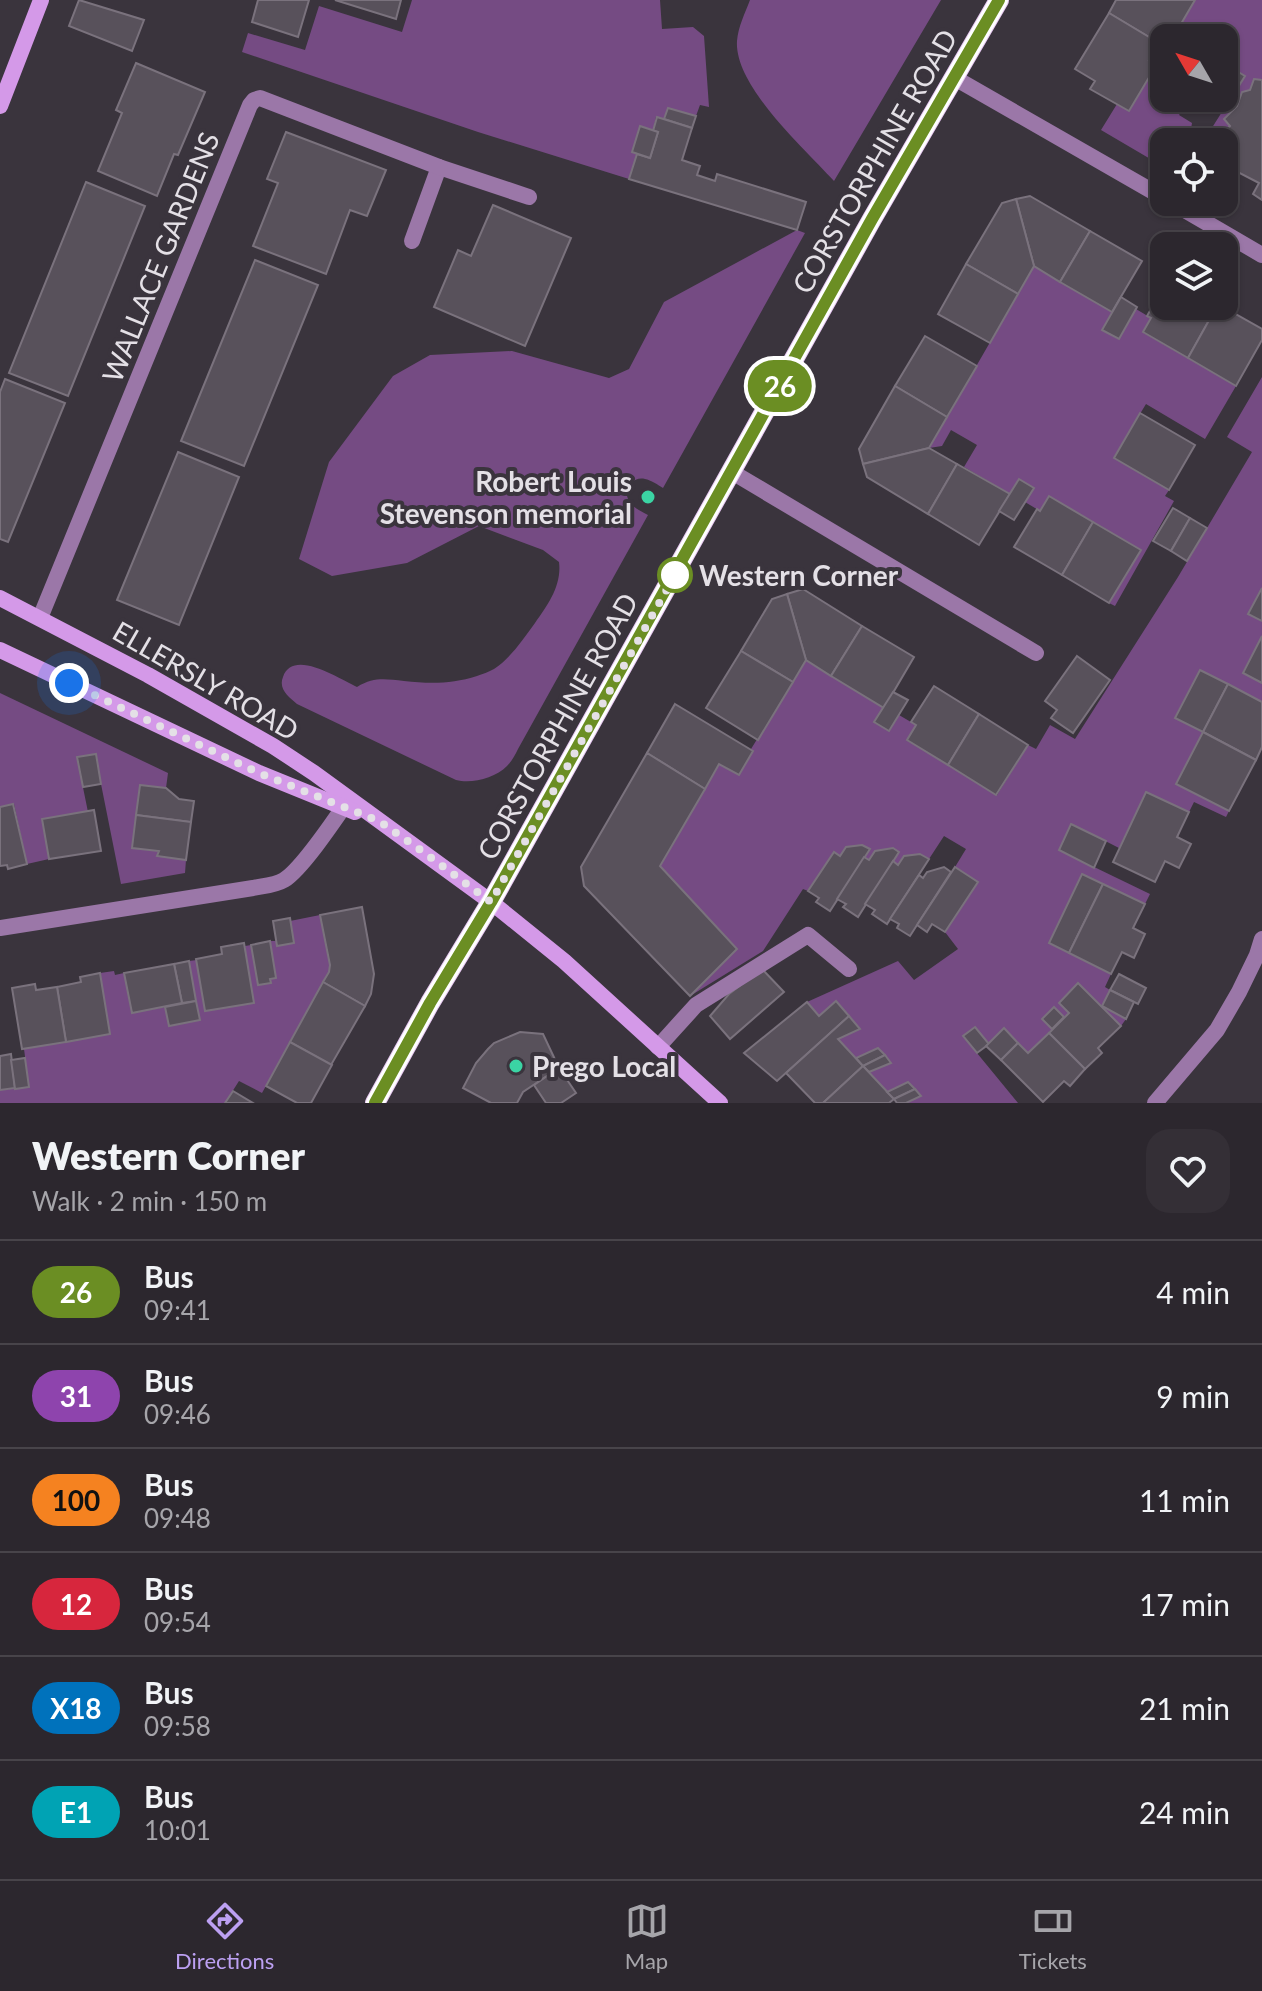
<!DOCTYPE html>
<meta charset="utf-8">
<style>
:root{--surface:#2c272e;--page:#342f36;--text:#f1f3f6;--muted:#a6a5aa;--line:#48444a;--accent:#bca0f2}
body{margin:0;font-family:Lato,sans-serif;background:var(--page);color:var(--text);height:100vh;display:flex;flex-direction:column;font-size:30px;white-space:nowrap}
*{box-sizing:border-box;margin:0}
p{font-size:26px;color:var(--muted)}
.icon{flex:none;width:44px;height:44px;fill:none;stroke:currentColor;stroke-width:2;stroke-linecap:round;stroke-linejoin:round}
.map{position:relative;height:1103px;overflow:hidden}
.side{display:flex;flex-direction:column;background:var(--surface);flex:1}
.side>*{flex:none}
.badge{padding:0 16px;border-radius:26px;font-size:28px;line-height:52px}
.needle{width:52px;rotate:309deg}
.buttons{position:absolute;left:1150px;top:24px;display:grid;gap:16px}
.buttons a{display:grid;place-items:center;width:88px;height:88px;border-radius:16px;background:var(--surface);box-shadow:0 2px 6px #0004,0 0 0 2px var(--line);font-size:40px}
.you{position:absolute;width:40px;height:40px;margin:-20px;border:6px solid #fff;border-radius:50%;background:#1a73e8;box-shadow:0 0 0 12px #1a73e833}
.map>.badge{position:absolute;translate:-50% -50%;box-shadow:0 0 0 4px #fff}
.round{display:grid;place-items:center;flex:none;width:84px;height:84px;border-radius:24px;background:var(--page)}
.headline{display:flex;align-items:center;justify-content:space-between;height:136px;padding:0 32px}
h1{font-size:38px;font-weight:800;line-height:60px}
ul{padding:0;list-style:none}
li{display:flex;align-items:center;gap:24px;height:104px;padding:0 32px;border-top:2px solid var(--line)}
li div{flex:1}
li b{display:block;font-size:30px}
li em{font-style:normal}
li .badge{min-width:88px;font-weight:700;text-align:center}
.menu{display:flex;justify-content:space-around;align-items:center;height:112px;border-top:2px solid var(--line);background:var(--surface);font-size:22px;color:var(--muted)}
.menu a{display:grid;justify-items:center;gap:4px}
.menu .selected{color:var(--accent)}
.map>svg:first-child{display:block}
.green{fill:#754b83}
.building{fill:#58515b;stroke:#7a727d;stroke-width:2}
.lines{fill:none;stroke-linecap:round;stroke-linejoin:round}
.street{stroke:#9b77a8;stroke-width:16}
.secondary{stroke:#d499e8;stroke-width:16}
.primary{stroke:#e7caf2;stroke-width:20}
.line-casing{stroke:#fff;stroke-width:18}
.line{stroke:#6b8e23;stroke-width:12}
.walk{stroke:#e4e0e6;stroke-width:8;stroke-dasharray:0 14.4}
.poi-dot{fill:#3bd4a4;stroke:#3a343d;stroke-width:3}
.stop-dot{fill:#fff;stroke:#6b8e23;stroke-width:4}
.labels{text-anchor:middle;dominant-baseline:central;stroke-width:8;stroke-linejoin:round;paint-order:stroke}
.street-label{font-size:28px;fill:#e4e0e6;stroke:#3a343d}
.poi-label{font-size:28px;font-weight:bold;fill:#e4e0e6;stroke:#3a343d;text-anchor:end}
.stop-label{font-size:28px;font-weight:bold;fill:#e4e0e6;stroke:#3a343d;text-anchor:start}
</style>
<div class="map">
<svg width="1262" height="1103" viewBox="0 0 1262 1103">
<rect width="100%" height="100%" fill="#3a343d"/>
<g class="green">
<path d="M412,0H660L662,29L693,27L704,36L709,107L700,105L696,116L668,108L664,119L656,117L653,131L640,127L632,152L637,154L629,179L478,132L242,52L248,33L305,50L319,6L402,32Z"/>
<path d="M750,0H941L834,181C805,149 734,86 737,41C738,27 745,13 750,0Z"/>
<path d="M1195,0H1262V80L1254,79L1250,90L1242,93L1237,106L1225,119L1230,126L1220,137L1222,142H1203L1244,77L1224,63V38H1164V98H1190L1179,115L1192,123L1190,135L1186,142H1164V167L1101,130L1117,104L1129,111L1157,64L1149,60L1170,24L1178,29Z"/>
<path d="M797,230L805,233L663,488C658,485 651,480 645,479C634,476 623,487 628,499C631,507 641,511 648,515L518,749C515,755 512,761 507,766C495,778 472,784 456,780L297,704C289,697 278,689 283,677C293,648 339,679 357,687C374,677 384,679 404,681C430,684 452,684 477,676C482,674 489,672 494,669C511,658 523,639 535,623C548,605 562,585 559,562L543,550L479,526L407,563L332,576L299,559L329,462L393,376L430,355L512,351L609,378L629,369L664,302Z"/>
<path d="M1034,266L1112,312L1102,330L1118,339L1136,309L1151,318L1144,333L1236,386L1205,439L1146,404L1114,457L1169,490L1165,496L1174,501L1115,606L1109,603L1140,550L1050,497L1040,511L1025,502L1033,488L1019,479L1010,494L964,467L977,445L951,430L942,446L929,448Z"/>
<path d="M1262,377V588L1249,614L1262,621V636L1243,672L1262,683V702L1200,670L1175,717L1203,732L1176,784L1229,811L1226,817L1194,802L1189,812L1146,792L1119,848L1072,824L1059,850L1150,894L1145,904L1082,874L1049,943L1111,974L1105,987L1110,990L1102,1006L1126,1019L1121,1026L1078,983L1059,1003L1069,1013L1064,1017L1055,1008L1042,1019L1052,1029L1028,1053L1004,1029L989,1044L975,1027L963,1036L1018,1103H906L921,1096L908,1082L887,1092L869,1072L891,1063L878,1048L856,1058L838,1039L860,1029L836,1002L819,1016L807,1002L898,961L914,980L958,949L945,932L977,882L955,867L966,849L944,836L929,859L920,854L904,856L898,865L893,861L899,852L893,848L875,851L869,860L864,857L869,849L862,845L846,847L840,856L834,852L808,891L803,889L763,951L690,996L737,949L660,866L719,764L738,774L752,751L751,749L806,660L884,708L875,723L889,731L899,715L916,725L907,740L997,795L1028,745L1036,749L1050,725L1075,739L1178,577L1252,452L1227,437Z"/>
<path d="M0,693L168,773L166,788L140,785L132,847L159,851L158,856L186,860L185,873L121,884L95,754L77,758L88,812L43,819L49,859L27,864L14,804L0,807Z"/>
<path d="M320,915L330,965L329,972L262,1093L239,1081L225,1103H0V1090L29,1087L24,1049L110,1034L100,973L114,971L115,975L124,973L132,1013L165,1007L169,1026L199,1020L189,961L197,960L205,1011L253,1003L245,946L251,945L258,985L270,983V979L276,977L270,941H276L277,946L294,943L290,921Z"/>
</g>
<g class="building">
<path d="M79,0L144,20L132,51L69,26Z"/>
<path d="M258,0H309L298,37L252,22Z"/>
<path d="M335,0H401L396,19Z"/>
<path d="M1116,0H1195L1178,29L1170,24L1159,43L1109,13Z"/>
<path d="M1109,13L1159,43L1149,60L1157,64L1129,111L1090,89L1095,81L1075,69Z"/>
<path d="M136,63L205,92L178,155L174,154L157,196L98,171L122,113L116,110Z"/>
<path d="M1230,67L1245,76L1227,105L1216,98H1224V76Z"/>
<path d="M1254,79L1262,80V200L1253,194L1259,183L1224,165V142H1222L1220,137L1230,126L1224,119L1237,106L1242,92L1250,90Z"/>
<path d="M668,108L696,116L692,128L664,119Z"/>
<path d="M657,117L692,128L682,160L700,166L697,175L715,181L717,174L806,202L797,230L629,179L637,154L650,158L658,132L653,131Z"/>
<path d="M640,126L658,132L650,158L632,152Z"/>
<path d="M286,132L386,170L367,216L350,210L326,274L253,246L278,183L267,179Z"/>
<path d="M86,182L145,206L68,396L9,373Z"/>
<path d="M1030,196L1090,231L1060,282L1034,266L1016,199Z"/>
<path d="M1016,199L1034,266L1018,294L966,264L1002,203Z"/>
<path d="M493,205L571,238L525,346L434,307L458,250L471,256Z"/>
<path d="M1090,231L1142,261L1112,312L1060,282Z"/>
<path d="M255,260L318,285L244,466L181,441Z"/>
<path d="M966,264L1018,294L990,343L938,314Z"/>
<path d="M1164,286V306H1217L1188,358L1143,332L1151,318L1147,316Z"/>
<path d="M1121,297L1137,307L1119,339L1102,330Z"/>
<path d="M1217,306L1223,307L1262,329V340L1236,386L1188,358Z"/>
<path d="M925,336L977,366L947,417L895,386Z"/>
<path d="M5,379L65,403L8,542L0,539V392Z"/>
<path d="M895,386L947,417L929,448L863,464L859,449Z"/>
<path d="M1140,413L1195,445L1169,490L1114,458Z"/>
<path d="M929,448L957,464L928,514L867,477L863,464Z"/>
<path d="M178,452L239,477L179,625L117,600Z"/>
<path d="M957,464L1010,494L979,545L928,514Z"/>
<path d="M1019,479L1034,488L1014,520L999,511Z"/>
<path d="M1049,496L1093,522L1062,575L1014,547L1037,509L1040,511Z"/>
<path d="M1173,508L1190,518L1171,551L1153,541Z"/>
<path d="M1190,518L1207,528L1187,561L1171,551Z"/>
<path d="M1093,522L1141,550L1109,603L1062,575Z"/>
<path d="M1262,588V621L1248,614Z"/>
<path d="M803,589L862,626L831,676L806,660L787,594Z"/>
<path d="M787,594L806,660L793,682L741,651L772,599Z"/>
<path d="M862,626L914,657L884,708L831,676Z"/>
<path d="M1262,636V683L1243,673Z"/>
<path d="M741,651L793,682L758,740L706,708Z"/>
<path d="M1077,656L1110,680L1073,733L1051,718L1057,710L1045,701Z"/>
<path d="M1200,670L1228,684L1203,732L1175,718Z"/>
<path d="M1228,684L1262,702V747L1256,760L1203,732Z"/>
<path d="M934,686L979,714L948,765L907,740L916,725L911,722Z"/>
<path d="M893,692L908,700L889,731L874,722Z"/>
<path d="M675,704L753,751L739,775L719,764L705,789L647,753Z"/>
<path d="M979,714L1028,745L996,795L948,765Z"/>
<path d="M1203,732L1256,760L1229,811L1176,784Z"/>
<path d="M647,753L705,789L660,866L737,949L690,996L584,886L581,867Z"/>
<path d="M96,754L101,784L83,787L77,757Z"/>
<path d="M140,785L166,788L179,799L194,801L191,822L136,815Z"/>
<path d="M1146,792L1189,812L1177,837L1191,844L1179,868L1165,861L1155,882L1113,862Z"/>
<path d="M13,804L27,864L8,869L7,865L0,866V807Z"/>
<path d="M94,810L101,851L49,859L42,819Z"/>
<path d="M136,815L191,822L186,860L157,856L159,851L132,848Z"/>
<path d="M1071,824L1106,841L1094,868L1059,850Z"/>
<path d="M862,845L870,849L830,911L816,902L819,898L808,891L834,852L840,856L846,847Z"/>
<path d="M893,848L899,852L858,917L843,907L846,904L837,899L864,857L869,860L875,851Z"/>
<path d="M920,854L929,859L887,924L872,914L875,910L865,904L893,861L898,865L904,856Z"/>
<path d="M944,867L951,872L910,936L897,928L899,924L890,919L919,875L923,878L927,872Z"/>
<path d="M955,867L978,882L945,932L932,924L927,932L917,925Z"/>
<path d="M1082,874L1103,884L1069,953L1049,943Z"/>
<path d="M1103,884L1145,904L1133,928L1145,934L1134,958L1122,952L1111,974L1069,953Z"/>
<path d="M362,907L374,974L371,994L365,1006L323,982L329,972L330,965L320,915Z"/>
<path d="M290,918L294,943L277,946L273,921Z"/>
<path d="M270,941L276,978L270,979L271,983L258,985L251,945Z"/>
<path d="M244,943L254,1003L205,1011L196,959L222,954L221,947Z"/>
<path d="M189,961L196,1001L182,1003L174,964Z"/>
<path d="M174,964L182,1003L132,1013L124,973Z"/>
<path d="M762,969L784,992L730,1039L710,1016L729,994Z"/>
<path d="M100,973L110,1034L66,1042L57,987L81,982L80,977Z"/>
<path d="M1119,974L1146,988L1138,1004L1110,990Z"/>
<path d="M323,982L365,1006L331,1065L290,1042Z"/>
<path d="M1078,983L1121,1026L1098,1048L1102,1053L1085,1069L1049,1033L1069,1013L1059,1003Z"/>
<path d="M35,984L36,990L57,987L66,1042L22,1049L12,988Z"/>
<path d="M1110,990L1134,1002L1126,1019L1102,1006Z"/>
<path d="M196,1001L200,1020L169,1026L165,1007Z"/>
<path d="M836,1001L849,1016L777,1081L744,1053L807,1002L819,1016Z"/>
<path d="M1054,1007L1064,1017L1052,1029L1042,1019Z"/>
<path d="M849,1016L860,1029L838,1039L863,1066L823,1103H815L786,1073Z"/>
<path d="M975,1027L989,1044L977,1053L963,1036Z"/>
<path d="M1004,1028L1018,1043L1001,1060L986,1046Z"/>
<path d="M520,1032L543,1034L559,1068L523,1092L517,1103H491L463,1088L476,1063L488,1049L494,1043Z"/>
<path d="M1049,1033L1085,1069L1070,1086L1064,1081L1043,1102L1001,1060L1018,1043L1028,1053Z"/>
<path d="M290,1042L332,1065L311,1103H297L266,1086Z"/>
<path d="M878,1048L885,1055L863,1066L856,1058Z"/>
<path d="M11,1054L15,1088L0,1090V1056Z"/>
<path d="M885,1055L891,1063L869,1072L863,1066Z"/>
<path d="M25,1058L29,1087L15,1089L11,1060Z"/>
<path d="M863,1066L894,1099L889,1103H823Z"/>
<path d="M559,1068L576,1093L561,1103H546L534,1085Z"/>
<path d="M908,1082L915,1089L894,1099L887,1092Z"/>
<path d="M915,1089L921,1096L906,1103H897L894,1099Z"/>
<path d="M233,1091L253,1103H225Z"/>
</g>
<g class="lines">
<g class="street">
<path d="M953,77L1164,198"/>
<path d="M1171,202L1262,255"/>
<path d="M412,241L439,167"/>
<path d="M732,472L1036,653"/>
<path d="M40,618L250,105L254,100L260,98L439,167L529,197"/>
<path d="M0,928L253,888C263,886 276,885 284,880C302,869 336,818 349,799"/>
<path d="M658,1047L696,1005L808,935L849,969"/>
<path d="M1155,1103L1217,1030L1239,992L1257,955L1262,939"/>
</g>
<g class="secondary">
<path d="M0,106L41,0"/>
<path d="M0,598L148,675L273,746L314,773L491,902L564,961L720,1103"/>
<path d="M0,650L259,773L355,812"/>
</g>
<path class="primary" d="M375,1103L430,1003L491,902L872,219L999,0"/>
</g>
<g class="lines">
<g class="line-casing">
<path id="line" d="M375,1103L430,1003L491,902L872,219L999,0"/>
</g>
<use href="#line" class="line"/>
<path class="walk" d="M69,683L259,773L379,821L422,851L491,902L675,575"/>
</g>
<g class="poi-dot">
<circle cx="648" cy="497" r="8"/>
<circle cx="516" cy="1066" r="8"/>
</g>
<circle class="stop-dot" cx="675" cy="575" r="16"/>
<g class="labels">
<g class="street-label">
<text transform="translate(874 161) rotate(-60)">CORSTORPHINE ROAD</text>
<text transform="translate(160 257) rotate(-68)">WALLACE GARDENS</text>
<text transform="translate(206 680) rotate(30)">ELLERSLY ROAD</text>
<text transform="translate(557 726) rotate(-61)">CORSTORPHINE ROAD</text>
</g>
<g class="poi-label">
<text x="632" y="481">Robert Louis<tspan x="632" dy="32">Stevenson memorial</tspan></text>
<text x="532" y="1066" text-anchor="start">Prego Local</text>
</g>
<g class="stop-label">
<text x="699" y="575">Western Corner</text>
</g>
</g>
</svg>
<div class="buttons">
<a><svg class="needle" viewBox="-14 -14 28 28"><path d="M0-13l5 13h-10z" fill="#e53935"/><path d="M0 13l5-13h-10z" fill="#a6a5aa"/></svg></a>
<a><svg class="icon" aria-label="locate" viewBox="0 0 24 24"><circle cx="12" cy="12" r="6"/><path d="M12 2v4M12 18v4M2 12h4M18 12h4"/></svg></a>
<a><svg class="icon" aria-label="layers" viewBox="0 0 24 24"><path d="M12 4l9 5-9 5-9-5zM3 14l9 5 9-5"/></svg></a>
</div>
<div class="you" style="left:69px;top:683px"></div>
<b class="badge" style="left:780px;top:386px;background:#6b8e23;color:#fff">26</b>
</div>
<section class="side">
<div class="headline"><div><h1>Western Corner</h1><p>Walk · 2 min · 150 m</p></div><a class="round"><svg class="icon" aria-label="heart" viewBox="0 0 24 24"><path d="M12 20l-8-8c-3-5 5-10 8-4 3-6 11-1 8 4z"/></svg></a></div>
<ul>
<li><span class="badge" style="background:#6b8e23;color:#fff">26</span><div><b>Bus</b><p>09:41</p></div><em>4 min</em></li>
<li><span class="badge" style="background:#8e44ad;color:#fff">31</span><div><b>Bus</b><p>09:46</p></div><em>9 min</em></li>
<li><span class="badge" style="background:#f58220;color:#111">100</span><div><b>Bus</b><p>09:48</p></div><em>11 min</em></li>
<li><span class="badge" style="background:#d7263d;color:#fff">12</span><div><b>Bus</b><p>09:54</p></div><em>17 min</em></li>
<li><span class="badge" style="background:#0072bc;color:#fff">X18</span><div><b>Bus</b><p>09:58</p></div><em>21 min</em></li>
<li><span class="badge" style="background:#00a3b4;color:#fff">E1</span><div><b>Bus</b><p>10:01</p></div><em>24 min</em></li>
</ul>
</section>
<nav class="menu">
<a class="selected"><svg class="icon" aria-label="directions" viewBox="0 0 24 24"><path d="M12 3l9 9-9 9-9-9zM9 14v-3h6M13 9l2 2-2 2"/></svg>Directions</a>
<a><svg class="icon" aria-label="map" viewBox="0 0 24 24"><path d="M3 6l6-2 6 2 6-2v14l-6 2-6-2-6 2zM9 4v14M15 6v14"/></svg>Map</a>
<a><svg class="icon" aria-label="tickets" viewBox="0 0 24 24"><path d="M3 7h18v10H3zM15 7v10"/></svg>Tickets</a>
</nav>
